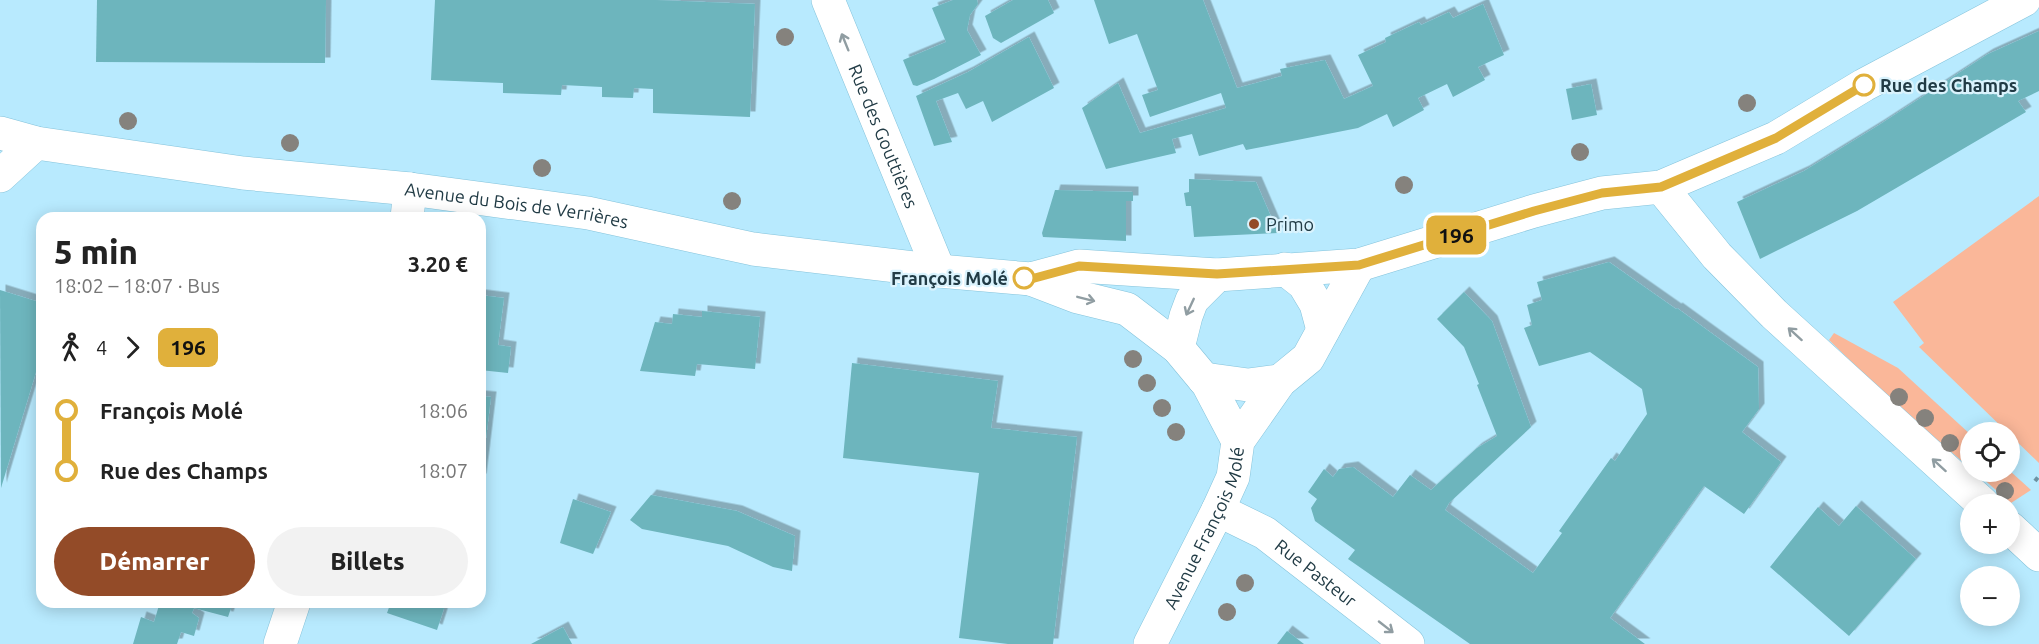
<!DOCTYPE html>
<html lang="fr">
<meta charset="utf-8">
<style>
:root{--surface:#fff;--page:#f2f2f2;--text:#222;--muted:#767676;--accent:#934b28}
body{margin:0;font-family:Ubuntu,sans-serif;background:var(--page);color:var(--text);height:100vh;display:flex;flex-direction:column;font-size:22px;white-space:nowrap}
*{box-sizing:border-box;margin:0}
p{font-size:20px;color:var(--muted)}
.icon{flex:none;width:33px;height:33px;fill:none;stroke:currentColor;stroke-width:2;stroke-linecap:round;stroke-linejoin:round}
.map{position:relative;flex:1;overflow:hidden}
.side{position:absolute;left:36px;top:212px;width:450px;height:396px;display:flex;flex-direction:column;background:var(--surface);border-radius:18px;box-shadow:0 3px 15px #0003}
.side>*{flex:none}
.badge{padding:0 12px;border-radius:9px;font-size:21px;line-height:39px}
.fabs{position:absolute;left:1960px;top:422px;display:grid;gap:12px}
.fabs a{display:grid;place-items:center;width:60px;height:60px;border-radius:50%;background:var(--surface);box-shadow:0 3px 15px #0003;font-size:30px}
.map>.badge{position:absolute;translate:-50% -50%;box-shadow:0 0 0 3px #fff}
.legs{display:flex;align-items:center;gap:9px;height:66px;padding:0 18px;font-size:20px}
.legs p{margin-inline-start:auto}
.headline{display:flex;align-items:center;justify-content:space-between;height:102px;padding:0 18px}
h1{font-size:33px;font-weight:800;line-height:45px}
.action{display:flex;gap:12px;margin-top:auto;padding:12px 18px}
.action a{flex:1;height:69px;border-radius:36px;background:var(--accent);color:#fff;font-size:24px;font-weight:800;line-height:69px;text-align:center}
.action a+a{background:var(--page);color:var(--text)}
ul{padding:0 18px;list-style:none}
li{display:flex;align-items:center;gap:21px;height:60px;font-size:22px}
li i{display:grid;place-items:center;width:9px;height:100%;margin:0 8px;background:currentColor}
li i::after{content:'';width:15px;height:15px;margin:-8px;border:4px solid;border-radius:50%;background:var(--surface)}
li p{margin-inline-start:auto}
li:first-child i{background:linear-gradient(#0000 50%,currentColor 0)}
li:last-child i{background:linear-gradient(currentColor 50%,#0000 0)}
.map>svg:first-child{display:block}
.green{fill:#fab799}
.building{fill:#6db5bd;filter:url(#shadow)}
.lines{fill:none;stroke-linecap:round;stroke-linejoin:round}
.street-casing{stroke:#84c3db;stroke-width:34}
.path{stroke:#6d93a2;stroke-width:4;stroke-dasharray:4.5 3;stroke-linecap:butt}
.street{stroke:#fff;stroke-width:33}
.tree{fill:#85827d}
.oneway{stroke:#909da2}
.line-1-casing{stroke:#fff;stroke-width:14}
.line-1{stroke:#e0b03b;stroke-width:9}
.stop-1-dot{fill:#fff;stroke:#e0b03b;stroke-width:3}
.poi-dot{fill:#934b28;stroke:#daf3fd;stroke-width:2}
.labels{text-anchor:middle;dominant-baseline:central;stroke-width:4.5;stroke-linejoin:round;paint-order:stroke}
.stop-label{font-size:18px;font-weight:bold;fill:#213b45;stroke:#daf3fd;text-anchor:start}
.street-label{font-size:18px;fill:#213b45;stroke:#daf3fd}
.poi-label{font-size:18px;fill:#213b45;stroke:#daf3fd;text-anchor:start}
</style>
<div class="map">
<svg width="2039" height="644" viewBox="0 0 2039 644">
<defs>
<filter id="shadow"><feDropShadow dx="5.5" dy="-5.5" stdDeviation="0" flood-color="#0004"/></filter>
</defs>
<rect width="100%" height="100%" fill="#b8eafe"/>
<g class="green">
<path d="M2039,196V463L2010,435V432H2007L1919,347L1924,343L1893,302Z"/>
<path d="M1834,333L1898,368L1971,435V469L1890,399L1829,340Z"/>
<path d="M1974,471H2010L2031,490L2011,503Z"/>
</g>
<g class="building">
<path d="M97,0H326L325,63L96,62Z"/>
<path d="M435,0H656L755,4L750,117L653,113V89L634,88L633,98L602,97V87L562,85L561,95L503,93V83L431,80Z"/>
<path d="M953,0H977L978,4L970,15L967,30L981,55L934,79L917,86L913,85L903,60L946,42L932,8Z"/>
<path d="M1013,0H1048L1054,13L1001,43L993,38L985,16Z"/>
<path d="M1094,0H1203L1237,88L1282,76L1280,69L1325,60L1344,99L1373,86L1358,55L1386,42L1385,38L1419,22L1421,25L1449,12L1453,18L1483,4L1504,55L1478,67L1485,80L1453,97L1447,84L1418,98L1424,110L1393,127L1387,114L1358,128L1246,150L1243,144L1199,156L1192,134L1172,139L1176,153L1106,169L1082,108L1118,83L1140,133L1226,108L1221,93L1150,117L1142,95L1158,90L1137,34L1109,44Z"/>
<path d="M2039,31V91L2018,101L2026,112L1857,211L1760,259L1737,202L1804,171L1879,125L1988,54Z"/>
<path d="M1029,37L1054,88L992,122L983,101L966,109L958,93L936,101L952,142L934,146L916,96L968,72Z"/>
<path d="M1591,84L1597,115L1572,120L1566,89Z"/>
<path d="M1189,179L1256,182L1278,233L1194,237L1191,206H1186L1184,193L1189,192Z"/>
<path d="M1055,190L1133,192V201H1126V241L1043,237L1042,233Z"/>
<path d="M1609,262L1676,309L1677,308L1758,367L1759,409L1742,432L1781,462L1744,514L1704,486L1610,618L1645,644H1470L1348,559L1355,550L1315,521L1311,508L1317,499L1308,492L1324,469L1333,477L1339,469L1353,467L1393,497L1410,475L1431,490L1477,448L1497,436L1477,385L1479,384L1464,347L1437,319L1464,292L1492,321L1531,427L1449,503L1445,510L1533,573L1562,533L1559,531L1611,458L1615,461L1647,414L1642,389L1590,352L1539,366L1524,328L1532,325L1527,305L1542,300L1537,282Z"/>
<path d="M0,290L42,303V352L1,488Z"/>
<path d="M480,295L504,298L498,345L511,347L508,373L480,370Z"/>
<path d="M702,311L760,317L755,369L697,364L695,376L640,371L655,322L672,324L673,314L702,317Z"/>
<path d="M852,363L998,381L991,428L1077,437L1053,644H1008L959,638L979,473L843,458Z"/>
<path d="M480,396L491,397L481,479H480Z"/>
<path d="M651,495L737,511L795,536L792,571L773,567L728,546L642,529L630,520Z"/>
<path d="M573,499L611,512L593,554L560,543Z"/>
<path d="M1856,506L1916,559L1849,636L1770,567L1818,507L1839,526Z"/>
<path d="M160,602H233L228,617L194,608L192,613L199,618L194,636L181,632L177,644H133L141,617L154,622Z"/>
<path d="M391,602H446L437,630L387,613Z"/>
<path d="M563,627L572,644H531Z"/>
<path d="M1287,631L1304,644H1277Z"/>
</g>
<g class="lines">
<g class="street-casing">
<g id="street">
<path id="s1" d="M828,0L939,271"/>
<path id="s2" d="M0,133L36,143L243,173L410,189L588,213L753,249L939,271L1031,279L1079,266L1217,275L1359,265L1534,211L1602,193L1661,187L1776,138L1864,85L2024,0"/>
<path d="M0,176L36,143"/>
<path d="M1661,187L1717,256L1774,314L1983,504"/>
<path d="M407,218L410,189"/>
<path d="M1285,269L1304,284L1316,304L1323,330"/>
<path d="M1031,279L1078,297L1127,309L1178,348L1208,384L1238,441"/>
<path d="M1178,348L1186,316L1192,300L1217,275"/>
<path d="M1204,379L1248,385L1280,381"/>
<path id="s3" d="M1218,510L1265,533L1408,644"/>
<path d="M2010,528L2039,555"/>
<path d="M280,644L294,602"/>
<path id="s4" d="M1150,644L1218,510L1233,477L1238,441L1280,381L1308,358L1359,265"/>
</g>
</g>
<path class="path" d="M2035,481L2039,476"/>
<use href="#street" class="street"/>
</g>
<g class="tree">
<circle cx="785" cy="37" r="9"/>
<circle cx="1747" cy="103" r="9"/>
<circle cx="128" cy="121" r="9"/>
<circle cx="290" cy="143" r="9"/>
<circle cx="1580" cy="152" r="9"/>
<circle cx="542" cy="168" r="9"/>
<circle cx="1404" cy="185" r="9"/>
<circle cx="732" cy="201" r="9"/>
<circle cx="1133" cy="359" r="9"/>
<circle cx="1147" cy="383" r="9"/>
<circle cx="1899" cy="397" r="9"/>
<circle cx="1162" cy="408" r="9"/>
<circle cx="1925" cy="418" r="9"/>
<circle cx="1176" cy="432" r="9"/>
<circle cx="1950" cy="443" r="9"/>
<circle cx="2005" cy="491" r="9"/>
<circle cx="1245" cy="583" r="9"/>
<circle cx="1227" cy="612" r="9"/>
</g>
<defs><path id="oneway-shaft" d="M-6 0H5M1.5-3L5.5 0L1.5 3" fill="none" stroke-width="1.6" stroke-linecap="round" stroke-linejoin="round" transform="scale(1.5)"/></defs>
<g class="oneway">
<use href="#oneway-shaft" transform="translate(845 42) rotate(-112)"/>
<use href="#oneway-shaft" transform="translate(1086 299) rotate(14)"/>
<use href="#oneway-shaft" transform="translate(1190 307) rotate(115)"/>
<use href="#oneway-shaft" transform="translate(1795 334) rotate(-138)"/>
<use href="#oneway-shaft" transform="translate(1939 465) rotate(-138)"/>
<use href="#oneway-shaft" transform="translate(1386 627) rotate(38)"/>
</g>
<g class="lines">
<g class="line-1-casing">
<path id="line-1" d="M1024,278L1031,279L1079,266L1217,274L1359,265L1534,211L1602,193L1661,187L1776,138L1864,85"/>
</g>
<use href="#line-1" class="line-1"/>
</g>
<g class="stop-1-dot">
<circle cx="1864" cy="85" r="10"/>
<circle cx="1024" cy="278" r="10"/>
</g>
<circle class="poi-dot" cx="1254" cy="224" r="6"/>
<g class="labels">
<g class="stop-label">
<text x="1880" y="85">Rue des Champs</text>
<text x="1008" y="278" text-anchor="end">François Molé</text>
</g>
<g class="street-label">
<text stroke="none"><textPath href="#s1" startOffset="147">Rue des Gouttières</textPath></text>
<text stroke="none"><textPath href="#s2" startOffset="522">Avenue du Bois de Verrières</textPath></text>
<text stroke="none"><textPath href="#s4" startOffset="129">Avenue François Molé</textPath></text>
<text stroke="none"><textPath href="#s3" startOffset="117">Rue Pasteur</textPath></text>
</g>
<g class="poi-label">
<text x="1266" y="224">Primo</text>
</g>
</g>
</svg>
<div class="fabs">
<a><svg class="icon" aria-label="locate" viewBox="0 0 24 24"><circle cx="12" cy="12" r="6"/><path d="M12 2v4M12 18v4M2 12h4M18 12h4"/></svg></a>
<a>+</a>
<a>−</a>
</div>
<b class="badge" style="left:1456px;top:235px;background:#e0b03b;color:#111">196</b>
<section class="side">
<div class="headline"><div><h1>5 min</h1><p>18:02 – 18:07 · Bus</p></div><b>3.20 €</b></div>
<div class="legs"><svg class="icon" aria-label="walk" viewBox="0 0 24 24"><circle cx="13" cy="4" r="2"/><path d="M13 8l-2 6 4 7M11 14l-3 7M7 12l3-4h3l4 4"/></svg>4<svg class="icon" aria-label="forward" viewBox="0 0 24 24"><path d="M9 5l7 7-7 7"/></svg><b class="badge" style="background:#e0b03b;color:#111">196</b></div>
<ul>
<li><i style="color:#e0b03b"></i><b>François Molé</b><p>18:06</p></li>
<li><i style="color:#e0b03b"></i><b>Rue des Champs</b><p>18:07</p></li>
</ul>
<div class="action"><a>Démarrer</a><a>Billets</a></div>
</section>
</div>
